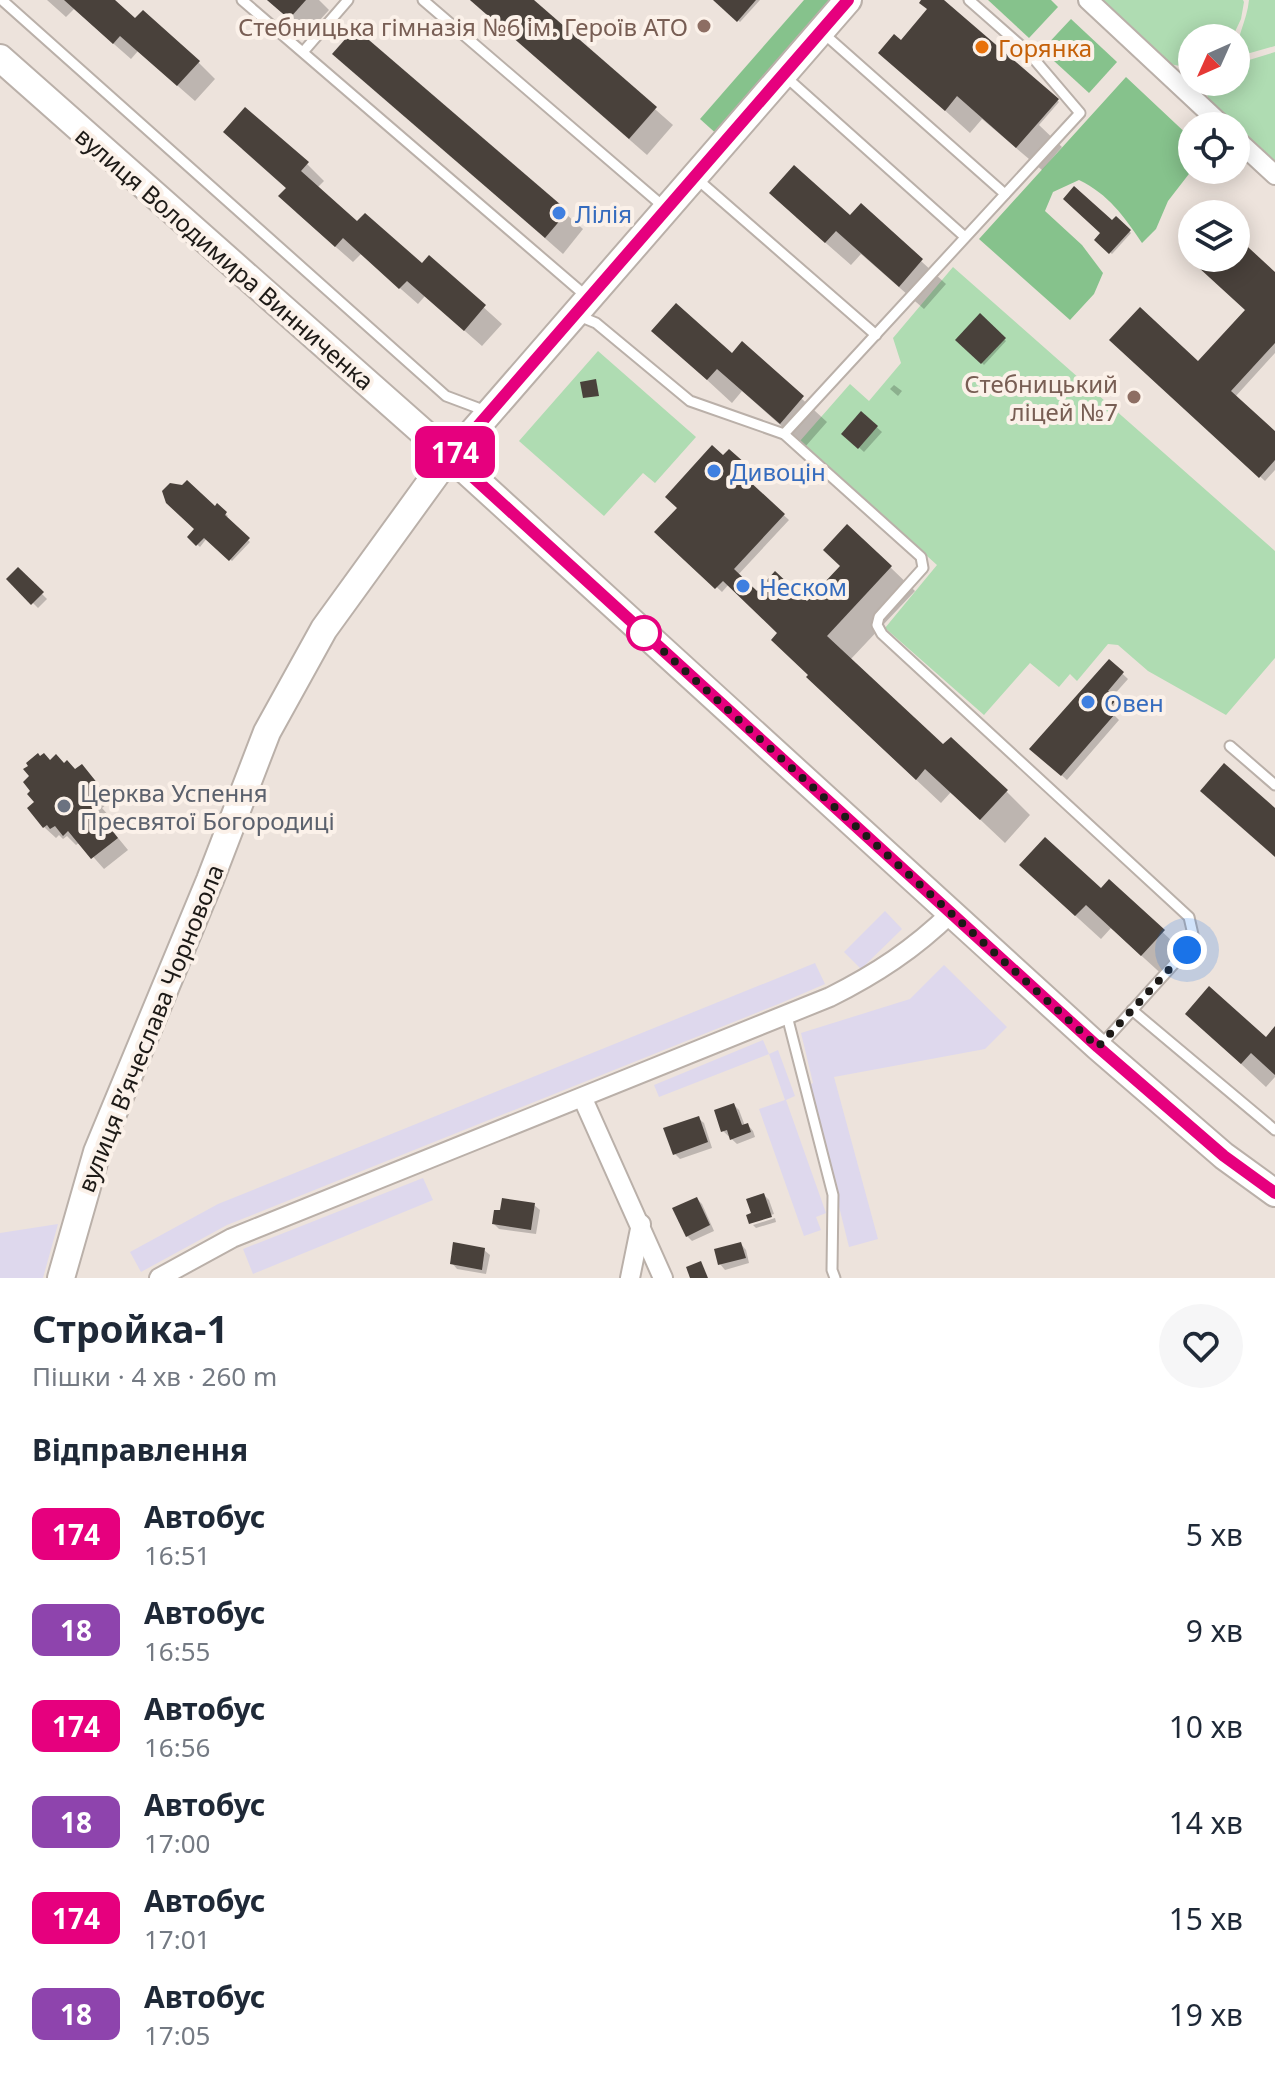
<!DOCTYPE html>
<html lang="uk">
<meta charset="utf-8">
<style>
:root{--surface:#fff;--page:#f6f6f7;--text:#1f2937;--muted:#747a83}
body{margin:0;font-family:"Noto Sans",sans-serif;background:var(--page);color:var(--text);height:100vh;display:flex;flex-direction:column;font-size:30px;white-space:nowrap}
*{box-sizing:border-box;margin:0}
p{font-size:26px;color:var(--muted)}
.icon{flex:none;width:44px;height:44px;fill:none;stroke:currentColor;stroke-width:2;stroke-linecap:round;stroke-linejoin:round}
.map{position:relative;height:1278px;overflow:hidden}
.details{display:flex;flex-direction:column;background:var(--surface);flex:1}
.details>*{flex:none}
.badge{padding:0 16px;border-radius:12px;font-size:28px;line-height:52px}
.needle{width:52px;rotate:225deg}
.fabs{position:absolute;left:1178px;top:24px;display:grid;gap:16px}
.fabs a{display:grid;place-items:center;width:72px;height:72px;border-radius:50%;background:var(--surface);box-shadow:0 4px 20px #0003;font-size:40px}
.you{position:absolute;width:40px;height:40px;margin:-20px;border:6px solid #fff;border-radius:50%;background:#1a73e8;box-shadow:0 0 0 12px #1a73e833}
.map>.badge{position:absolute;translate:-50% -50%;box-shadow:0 0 0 4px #fff}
h2{padding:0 32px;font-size:30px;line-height:72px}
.round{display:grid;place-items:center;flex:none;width:84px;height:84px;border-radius:42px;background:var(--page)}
.headline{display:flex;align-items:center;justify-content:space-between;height:136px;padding:0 32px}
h1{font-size:38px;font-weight:700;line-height:60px}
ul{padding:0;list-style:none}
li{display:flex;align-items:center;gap:24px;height:96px;padding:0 32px}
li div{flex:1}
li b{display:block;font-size:30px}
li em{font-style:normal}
li .badge{min-width:88px;font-weight:700;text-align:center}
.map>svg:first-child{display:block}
.industrial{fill:#ded8ed}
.green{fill:#afdcb2}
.forest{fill:#86c28c}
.shadow{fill:#0003}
.building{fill:#49413b}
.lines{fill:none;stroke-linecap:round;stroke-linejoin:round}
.lane-casing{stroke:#bab0a9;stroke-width:13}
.street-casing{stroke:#bab0a9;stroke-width:22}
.secondary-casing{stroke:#bab0a9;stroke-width:30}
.lane{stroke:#fff;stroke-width:9}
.street{stroke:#fff;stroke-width:18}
.secondary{stroke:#fff;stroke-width:26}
.line-casing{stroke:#fff;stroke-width:18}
.line{stroke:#e6007e;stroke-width:12}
.walk{stroke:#1d1a17;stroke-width:8;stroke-dasharray:0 14.4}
.education-dot{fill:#8d6e63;stroke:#fbf1e9;stroke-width:3}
.food-dot{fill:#e8710a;stroke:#fbf1e9;stroke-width:3}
.shop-dot{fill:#3f7fe0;stroke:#fbf1e9;stroke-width:3}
.stop-dot{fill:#fff;stroke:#e6007e;stroke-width:4}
.worship-dot{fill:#6b7280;stroke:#fbf1e9;stroke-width:3}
.labels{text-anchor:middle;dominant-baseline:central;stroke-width:8;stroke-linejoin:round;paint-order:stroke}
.education-label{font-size:24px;fill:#785e54;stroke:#fbf1e9;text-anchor:end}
.food-label{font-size:24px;fill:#c56008;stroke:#fbf1e9;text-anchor:start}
.shop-label{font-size:24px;fill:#366cbe;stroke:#fbf1e9;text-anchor:start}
.street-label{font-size:24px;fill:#1d1a17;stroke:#fbf1e9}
.worship-label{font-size:24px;fill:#5b616d;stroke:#fbf1e9;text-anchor:start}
</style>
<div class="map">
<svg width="1275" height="1278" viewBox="0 0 1275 1278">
<rect width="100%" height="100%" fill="#ede3dc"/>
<g class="industrial">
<path d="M885,911L902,929L861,969L844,952Z"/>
<path d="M815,963L825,984L781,1003L227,1225L141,1272L130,1252L218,1204Z"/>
<path d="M944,965L1007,1027L985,1049L834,1077L878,1239L849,1247L809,1085L813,1083L801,1033L910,999Z"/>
<path d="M763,1040L769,1054L778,1050L795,1096L786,1100L826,1213L816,1217L821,1230L804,1236L759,1109L785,1100L769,1054L659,1097L654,1085Z"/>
<path d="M423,1178L433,1200L253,1274L243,1249Z"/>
<path d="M58,1224L43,1278H0V1233Z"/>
</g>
<g class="green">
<path d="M1096,0H1243L1244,2L1241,19L1232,38H1192L1191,68L1164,63Z"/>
<path d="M1249,0H1275V46L1236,57C1236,37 1247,21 1249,0Z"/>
<path d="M1275,52V165L1209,104L1205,82H1236V64Z"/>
<path d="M953,267L1275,551V658L1226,715L1148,671L1118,645L1108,644L1077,681L1070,674L1059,687L1030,663L984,715L885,628L937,565L800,441L850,384L869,401L901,363L893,338Z"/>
<path d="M598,351L696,437L655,483L643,473L604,516L519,441Z"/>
</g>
<g class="forest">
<path d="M804,0H838L720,137L700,119Z"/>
<path d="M988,0H1051L1058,7L1029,38Z"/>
<path d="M1071,19L1117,62L1089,93L1042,50Z"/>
<path d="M1126,77L1192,139V170L1168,201L1156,229L1142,243C1123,215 1109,195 1079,180L1053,192L1045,211L1082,245L1103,273L1094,294L1070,320L979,239Z"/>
</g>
<g class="shadow">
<path d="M47,0H112L136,21L198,62L215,79L195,101L138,51L131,59L74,9L66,17Z"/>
<path d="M267,0H319L329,10L307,34Z"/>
<path d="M470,0H531L673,125L647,155Z"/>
<path d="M716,0H760L740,22Z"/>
<path d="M924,0H941L1059,102L1039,125L1062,147L1042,170L982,119L970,133L890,61L930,10Z"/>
<path d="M355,30L583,229L563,254L335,54Z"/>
<path d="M242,149L307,164L324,181L317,188L357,224L422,266L429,258L502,324L482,346L425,296L418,304L361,254L353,262L297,213L287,189Z"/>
<path d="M861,206L946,284L924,309L861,254L851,265L796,217L850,218Z"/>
<path d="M1116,219L1131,233L1112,254L1096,240Z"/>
<path d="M1236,239L1275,274V353L1235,397L1275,434V470L1265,481L1112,340L1198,363L1247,310L1189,256L1192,253V258H1236Z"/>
<path d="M980,316L1006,341L984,365L958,339Z"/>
<path d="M654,331L732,355L742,344L827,422L805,447L742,391L732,403Z"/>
<path d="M894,385L902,391L898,396L890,389Z"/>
<path d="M862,414L882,432L864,452L844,434Z"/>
<path d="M730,451L758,478L751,485L789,520L737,576L757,594L807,604L890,567L915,591L850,660L943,747L1006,791L1030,815L1005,843L951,792L941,803L832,701L810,676L780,633L729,584L722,592L657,532Z"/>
<path d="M217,506L228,516L225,519L250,542L232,561L207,538L200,547L191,539Z"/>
<path d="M18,570L47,599L38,608L9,579Z"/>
<path d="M1109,661L1128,679L1112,697L1121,705L1113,714L1119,720L1067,780L1032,749Z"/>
<path d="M50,762L93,778L107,796L103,800L107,804L102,808L110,817L105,822L128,850L104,869L80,842L76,845L67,836L63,839L59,835L56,838L44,827L36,803Z"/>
<path d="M1109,882L1188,956L1167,979L1111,928L1101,939L1046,889L1101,890Z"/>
<path d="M1187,1014L1266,1039L1275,1029V1077L1266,1087Z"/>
<path d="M734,1105L739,1110L745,1126L748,1125L753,1131L755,1137L737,1144L723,1131Z"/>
<path d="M698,1118L704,1123L712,1148L680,1159L675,1154Z"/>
<path d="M764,1195L769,1200L774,1214L751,1221Z"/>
<path d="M697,1199L702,1204L714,1231L692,1241L687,1236Z"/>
<path d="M534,1205L540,1210L536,1234L499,1229L494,1224Z"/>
<path d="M775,1218L776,1222L756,1228L753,1225Z"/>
<path d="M741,1244L746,1250L749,1263L725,1270L720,1264Z"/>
<path d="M484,1250L490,1255L486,1274L457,1269L452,1263Z"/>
</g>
<g class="building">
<path d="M64,0H115L135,18L143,10L200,61L177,86L120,36L113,44Z"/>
<path d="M267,0H306L289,19Z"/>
<path d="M470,0H534L657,107L629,139Z"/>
<path d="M713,0H756L737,22Z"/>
<path d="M921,0H944L1059,99L1016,148L957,96L945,111L878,53L894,34L901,40L927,9L919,3Z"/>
<path d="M355,28L568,211L545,238L332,54Z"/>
<path d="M245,107L309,162L301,171L357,221L365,213L422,263L429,255L486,305L464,331L407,281L399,289L343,238L335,247L278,196L286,188L223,132Z"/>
<path d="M794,165L850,215L861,203L923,259L899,287L836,231L825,243L769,193Z"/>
<path d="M1074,186L1112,220L1116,216L1131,230L1109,254L1094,240L1100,233L1063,199Z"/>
<path d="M1236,236L1275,272V343L1231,391L1275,431V460L1259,478L1109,340L1140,307L1198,361L1245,310L1186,256L1192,250V258H1236Z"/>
<path d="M676,303L732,353L742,341L804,396L780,424L717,369L707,380L651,331Z"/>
<path d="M980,313L1006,338L981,364L955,340Z"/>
<path d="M596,379L599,396L583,398L580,382Z"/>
<path d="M861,411L878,426L858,449L841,434Z"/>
<path d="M712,445L723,455L729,449L754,471L747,479L785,514L734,569L757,591L775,571L807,601L840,566L823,550L847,524L892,566L827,636L943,744L951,737L1008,790L980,820L925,769L916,780L806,677L808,675L771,640L777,633L723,581L715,589L654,532L677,508L665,497Z"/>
<path d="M187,480L215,506L217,503L227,512L225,515L250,538L229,561L204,538L196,546L187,537L194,529L166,503L162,491L170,483L182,485Z"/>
<path d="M18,567L44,592L31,605L6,579Z"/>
<path d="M1109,659L1124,672L1108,691L1117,699L1109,708L1115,714L1061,776L1029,749Z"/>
<path d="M38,753L40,756L44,753L50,760L56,754L64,763L67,760L75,769L82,764L98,784L93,788L97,792L92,795L100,805L95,809L118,838L91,859L68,831L63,836L55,826L50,829L47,825L43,828L27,808L34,802L27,794L30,791L23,782L29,776L23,769L28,766L26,763Z"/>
<path d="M1224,763L1275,808V857L1200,791Z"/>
<path d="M1045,837L1101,888L1109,879L1165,930L1141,956L1086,905L1075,916L1019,865Z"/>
<path d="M1209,986L1266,1037L1275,1026V1075L1251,1053L1241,1064L1185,1014Z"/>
<path d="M734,1103L742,1125L748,1123L751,1132L730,1140L727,1130L721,1132L714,1110Z"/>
<path d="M699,1116L708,1142L673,1155L663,1128Z"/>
<path d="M764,1193L772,1217L749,1224L746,1215L751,1213L746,1199Z"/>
<path d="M697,1197L710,1225L686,1237L672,1208Z"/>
<path d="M502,1198L535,1203L531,1230L492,1224L494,1210H500Z"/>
<path d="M453,1242L485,1248L482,1270L450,1264Z"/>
<path d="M741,1242L746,1258L718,1265L714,1249Z"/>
<path d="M701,1261L708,1278H690L686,1267Z"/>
</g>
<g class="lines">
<g class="lane-casing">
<g id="lane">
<path d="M2,0L446,396L486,411"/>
<path d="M242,0L586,296"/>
<path d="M423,0L664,207"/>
<path d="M822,32L1005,194"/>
<path d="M303,52L348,0"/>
<path d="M786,77L965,237"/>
<path d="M697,179L876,335"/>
<path d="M579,316L596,323L690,401L784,434L921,557L923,568L879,617L877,625L882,634L1189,917L1194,939L1191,945L1101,1045"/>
<path d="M784,434L1080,113L1028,52L969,0"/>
<path d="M1230,746L1275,785"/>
<path d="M1132,1010L1275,1130"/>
<path d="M787,1016L833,1195L832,1270L835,1278"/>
</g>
</g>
<g class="street-casing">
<g id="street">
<path d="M1088,0L1223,126"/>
<path d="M1236,139L1275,175"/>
<path d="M583,1099L663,1278"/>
<path d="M159,1278L232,1238L830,997C876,974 914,949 951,913"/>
<path d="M630,1278L641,1224"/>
</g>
</g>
<g class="secondary-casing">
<g id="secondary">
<path d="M0,58L451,457L1098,1047L1224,1156L1275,1193"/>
<path d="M61,1278L97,1152L210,880L267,732L324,629L437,473L848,0"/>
</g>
</g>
<use href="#lane" class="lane"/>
<use href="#street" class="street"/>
<use href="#secondary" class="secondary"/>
</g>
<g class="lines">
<g class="line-casing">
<path id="line" d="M848,0L451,457L1098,1047L1224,1156L1275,1193"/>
</g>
<use href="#line" class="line"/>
<path class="walk" d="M644,633L638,628L1098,1047L1187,950"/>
</g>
<g class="education-dot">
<circle cx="704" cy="26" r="8"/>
<circle cx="1134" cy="397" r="8"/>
</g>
<circle class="food-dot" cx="982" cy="47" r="8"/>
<g class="shop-dot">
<circle cx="559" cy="213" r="8"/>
<circle cx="714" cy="471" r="8"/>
<circle cx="743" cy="586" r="8"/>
<circle cx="1088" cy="702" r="8"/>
</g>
<circle class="stop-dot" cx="644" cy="633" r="16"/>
<circle class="worship-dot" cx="64" cy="806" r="8"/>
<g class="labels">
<g class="education-label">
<text x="688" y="26">Стебницька гімназія №6 ім. Героїв АТО</text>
<text x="1118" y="383">Стебницький<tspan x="1118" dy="28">ліцей №7</tspan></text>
</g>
<g class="food-label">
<text x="998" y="47">Горянка</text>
</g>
<g class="shop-label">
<text x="575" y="213">Лілія</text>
<text x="730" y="471">Дивоцін</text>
<text x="759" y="586">Неском</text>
<text x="1104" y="702">Овен</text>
</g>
<g class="street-label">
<text transform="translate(225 258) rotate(41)">вулиця Володимира Винниченка</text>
<text transform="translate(150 1028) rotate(-68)">вулиця Вʼячеслава Чорновола</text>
</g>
<g class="worship-label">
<text x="80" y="792">Церква Успення<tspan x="80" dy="28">Пресвятої Богородиці</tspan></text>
</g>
</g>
</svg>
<div class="fabs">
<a><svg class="needle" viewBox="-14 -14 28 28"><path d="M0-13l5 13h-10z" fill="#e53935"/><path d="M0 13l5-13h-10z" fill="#747a83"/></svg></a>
<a><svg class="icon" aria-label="locate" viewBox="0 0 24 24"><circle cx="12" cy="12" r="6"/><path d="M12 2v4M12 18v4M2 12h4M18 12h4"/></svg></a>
<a><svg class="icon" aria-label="layers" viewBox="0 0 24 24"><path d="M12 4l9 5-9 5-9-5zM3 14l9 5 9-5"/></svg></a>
</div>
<div class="you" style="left:1187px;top:950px"></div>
<b class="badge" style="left:455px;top:452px;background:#e6007e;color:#fff">174</b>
</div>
<section class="details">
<div class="headline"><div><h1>Стройка-1</h1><p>Пішки · 4 хв · 260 m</p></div><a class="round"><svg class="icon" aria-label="heart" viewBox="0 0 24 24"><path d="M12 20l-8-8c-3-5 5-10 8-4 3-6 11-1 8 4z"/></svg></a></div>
<h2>Відправлення</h2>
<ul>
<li><span class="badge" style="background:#e6007e;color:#fff">174</span><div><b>Автобус</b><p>16:51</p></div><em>5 хв</em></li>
<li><span class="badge" style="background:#8e44ad;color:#fff">18</span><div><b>Автобус</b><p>16:55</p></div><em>9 хв</em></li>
<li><span class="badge" style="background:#e6007e;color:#fff">174</span><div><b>Автобус</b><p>16:56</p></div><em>10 хв</em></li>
<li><span class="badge" style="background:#8e44ad;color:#fff">18</span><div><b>Автобус</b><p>17:00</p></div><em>14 хв</em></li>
<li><span class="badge" style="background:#e6007e;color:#fff">174</span><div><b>Автобус</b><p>17:01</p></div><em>15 хв</em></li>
<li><span class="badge" style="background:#8e44ad;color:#fff">18</span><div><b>Автобус</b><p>17:05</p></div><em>19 хв</em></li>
</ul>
</section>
